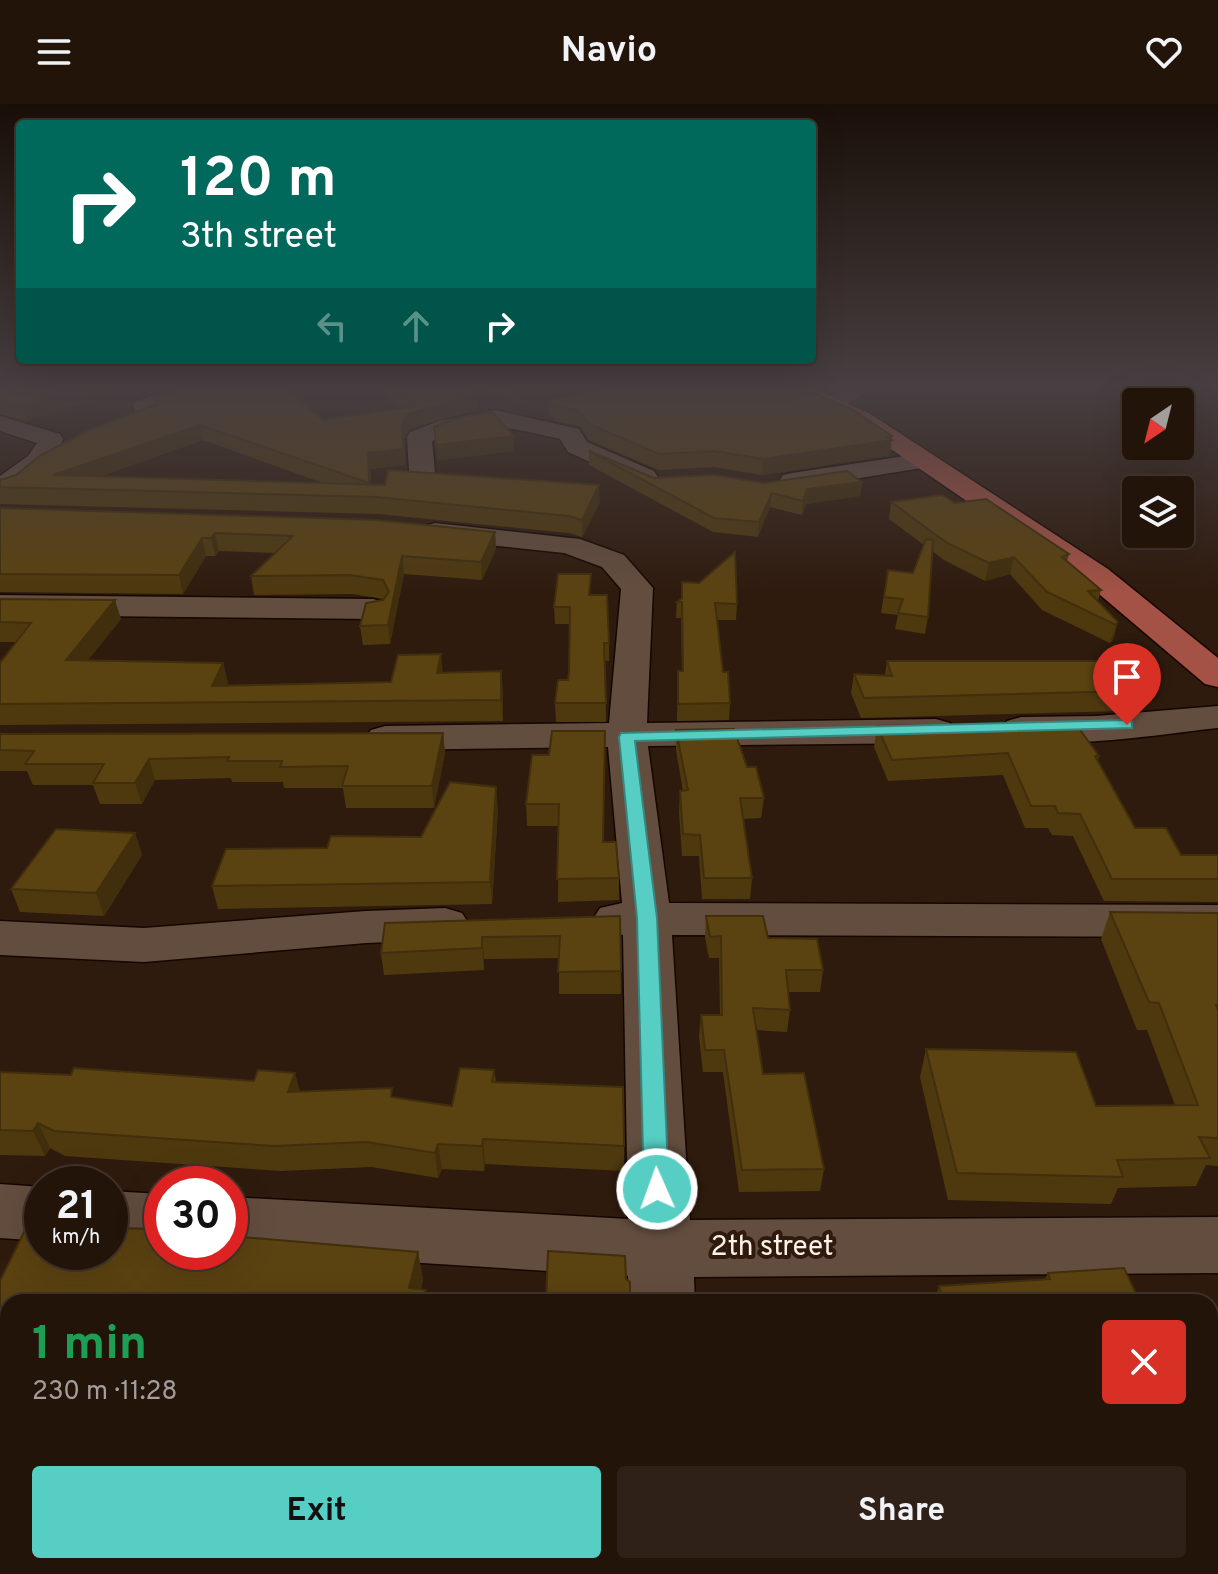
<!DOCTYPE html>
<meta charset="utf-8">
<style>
:root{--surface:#23140a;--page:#2f2118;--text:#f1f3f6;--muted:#a39e9c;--line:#40332b;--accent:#56cec3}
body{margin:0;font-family:Overpass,sans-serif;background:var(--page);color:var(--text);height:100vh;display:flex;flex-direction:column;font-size:30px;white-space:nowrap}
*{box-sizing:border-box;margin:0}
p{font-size:26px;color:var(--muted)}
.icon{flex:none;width:44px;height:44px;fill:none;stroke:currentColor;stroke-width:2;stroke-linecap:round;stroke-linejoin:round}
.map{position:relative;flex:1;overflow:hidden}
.sheet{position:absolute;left:0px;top:1190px;width:1218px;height:280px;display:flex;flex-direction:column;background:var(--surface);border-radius:24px 24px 0 0;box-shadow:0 8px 32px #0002,0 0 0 2px var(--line)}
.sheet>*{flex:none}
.top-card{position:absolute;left:16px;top:16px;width:800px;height:244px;border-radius:8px;box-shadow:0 8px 32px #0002,0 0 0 2px var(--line);background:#00695c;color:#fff;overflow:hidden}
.needle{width:52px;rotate:215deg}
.controls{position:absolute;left:1122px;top:284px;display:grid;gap:16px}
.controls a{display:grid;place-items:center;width:72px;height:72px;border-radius:8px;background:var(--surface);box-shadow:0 8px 32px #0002,0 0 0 2px var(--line);font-size:40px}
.speed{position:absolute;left:24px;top:1062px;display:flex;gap:16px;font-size:40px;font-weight:700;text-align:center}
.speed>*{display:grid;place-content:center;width:104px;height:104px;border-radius:50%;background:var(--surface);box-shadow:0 8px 32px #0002,0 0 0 2px var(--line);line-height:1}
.speed small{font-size:20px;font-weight:400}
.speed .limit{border:12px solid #d22;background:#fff;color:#111}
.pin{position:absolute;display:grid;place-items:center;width:68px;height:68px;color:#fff;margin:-82px -34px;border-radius:50% 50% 50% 0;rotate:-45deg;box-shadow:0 0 8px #0007}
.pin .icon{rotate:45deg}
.me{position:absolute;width:88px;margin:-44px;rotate:358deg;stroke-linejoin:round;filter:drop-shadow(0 0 6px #0008)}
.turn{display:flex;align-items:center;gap:28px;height:168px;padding:0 32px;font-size:36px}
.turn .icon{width:104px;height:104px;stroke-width:2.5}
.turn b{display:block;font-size:56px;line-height:68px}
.lanes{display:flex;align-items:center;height:76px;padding:0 32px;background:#0003;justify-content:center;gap:40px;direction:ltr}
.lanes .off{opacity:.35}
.round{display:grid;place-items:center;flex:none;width:84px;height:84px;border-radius:8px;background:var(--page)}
.headline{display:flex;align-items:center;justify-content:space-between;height:136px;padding:0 32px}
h1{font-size:48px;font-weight:700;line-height:60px;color:#1e9e55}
.action{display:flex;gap:16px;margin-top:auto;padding:16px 32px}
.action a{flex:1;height:92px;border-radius:8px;background:var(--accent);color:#111;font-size:32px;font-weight:700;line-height:92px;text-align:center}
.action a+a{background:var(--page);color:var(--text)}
header{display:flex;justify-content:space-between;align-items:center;height:104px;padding:0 32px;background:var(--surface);font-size:36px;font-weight:700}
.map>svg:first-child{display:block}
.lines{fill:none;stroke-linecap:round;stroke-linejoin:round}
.minor-casing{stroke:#160600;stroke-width:3}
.major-casing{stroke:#160600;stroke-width:3}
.minor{fill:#634d3e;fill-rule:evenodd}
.major{fill:#a35245;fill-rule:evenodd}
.wall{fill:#4e390f;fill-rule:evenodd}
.shaded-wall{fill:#402e0c}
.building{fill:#5b4211;stroke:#402e0c;stroke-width:2}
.route{fill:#56cec3;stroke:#38867f;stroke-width:2}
.labels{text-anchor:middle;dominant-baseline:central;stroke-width:8;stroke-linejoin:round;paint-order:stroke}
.near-street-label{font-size:28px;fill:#fef1e8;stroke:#2f1b0e}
</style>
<header><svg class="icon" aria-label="menu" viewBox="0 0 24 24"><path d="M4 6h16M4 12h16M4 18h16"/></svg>Navio<svg class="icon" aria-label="heart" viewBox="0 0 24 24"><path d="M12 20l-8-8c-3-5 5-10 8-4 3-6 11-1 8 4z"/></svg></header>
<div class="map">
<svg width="1218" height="1470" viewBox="0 0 1218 1470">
<rect width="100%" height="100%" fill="#2f1b0e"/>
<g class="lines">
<g class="minor-casing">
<g id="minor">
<polygon points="184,282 219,282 216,287 144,309 136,307 132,302 136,297"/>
<polygon points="848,282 877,282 839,305 823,305 820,300"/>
<path d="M495,306L579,325L587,338L654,367L658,373L654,379H636L568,348L560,335C506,323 486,315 432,337L435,367L431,373H413L409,367L407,333L410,328L439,317Z"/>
<path d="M0,312L60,330L63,335C54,360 26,387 0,393V372L28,352L37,339L0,327Z"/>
<polygon points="925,349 934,352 938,357 934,362 792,385 783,383 779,377 783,371 792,369"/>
<polygon points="435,419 580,435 624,451 653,484 647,619 936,615 950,619 955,627 950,635 936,639 648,642 669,799 1218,801 1218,833 672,831 690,1116 1218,1113 1218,1169 694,1173 695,1198 629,1198 628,1172 230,1147 230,1093 628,1115 623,831 600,826 593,815 600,804 622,799 608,643 385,646 371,642 365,634 371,626 385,622 609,619 621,485 602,463 564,449 425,434 420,428 425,422"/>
<polygon points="0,491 373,495 385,498 389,505 385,512 373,515 0,511"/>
<path d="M1218,602V624C1161,630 1061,647 1007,633L1002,625L1007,617L1021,613L1096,612Z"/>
<polygon points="445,804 462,809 469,820 462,831 445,836 366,839 144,858 0,851 0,817 144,824 366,807"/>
<polygon points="0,1080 42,1083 42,1137 0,1134"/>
<polygon points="110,1087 162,1090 162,1144 110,1141"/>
<polygon points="639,1462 719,1462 720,1470 640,1470"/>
</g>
</g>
<g class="major-casing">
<polygon id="major" points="778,282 808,282 869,309 1108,465 1218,554 1218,583 1205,580 1086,479 853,319 781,287"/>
</g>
<use href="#minor" class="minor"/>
<use href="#major" class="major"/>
</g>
<g class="wall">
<polygon points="0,282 61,288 72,285 62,282 136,282 27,317 0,310"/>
<path d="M371,282H470L477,291L478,305L409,325L404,338L405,361L371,365V380L600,398L582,433L569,429L378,410L0,400V376L16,371L156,300L154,293L323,316L401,304ZM203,336L323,379L101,372Z"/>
<polygon points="476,282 590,282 516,298"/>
<polygon points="549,296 891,335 890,351 762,371 713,363 659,366 589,336 580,322 557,317 549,311"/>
<polygon points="589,347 654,374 764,379 862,378 860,392 806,400 802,411 770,403 758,433 713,428 589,361"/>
<polygon points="891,398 955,399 1069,450 1067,457 1101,486 1098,497 1118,518 1113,536 1110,539 1042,506 1010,470 985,477 944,456 932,447 928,513 925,530 895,525 898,511 881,509 888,466 913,469 924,441 889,415"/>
<polygon points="0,404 495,428 496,445 482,476 404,470 390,540 363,541 360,522 384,495 352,490 254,491 251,472 275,449 219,447 215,452 206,452 183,490 0,488"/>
<polygon points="591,491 609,539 609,557 605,557 606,618 556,618 555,599 568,576 569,569 570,520 555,520 554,503"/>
<polygon points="0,495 121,515 88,556 223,559 228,579 227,581 391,578 442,568 501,567 503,617 0,621 0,559 17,538 0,538"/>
<polygon points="677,498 737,500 736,516 717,516 723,568 730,599 729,616 677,617 678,567 682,567 681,514 676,514"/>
<polygon points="887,557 1128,587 1122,607 861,614 851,589 854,570 885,571"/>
<polygon points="877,622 1099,652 1098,656 1135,724 1181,751 1218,751 1218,798 1104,797 1073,732 1052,731 1048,724 1025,724 1003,671 888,677 874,643"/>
<polygon points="676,626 747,663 764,694 761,714 743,715 752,774 750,795 702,795 699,752 682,752 679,708 680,687 683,687 676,646"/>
<polygon points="443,629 445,649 434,704 346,704 343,684 284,684 283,678 232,678 231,674 155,676 142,700 100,700 93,681 33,681 27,667 0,667 0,630"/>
<polygon points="532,651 603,738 619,774 619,796 558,798 559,722 527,722 526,700"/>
<polygon points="498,705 492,800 218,805 212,782 327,744 421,733"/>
<polygon points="135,729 142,751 104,812 20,808 11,785"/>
<polygon points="1110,808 1218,809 1218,1062 1206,1061 1196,1082 1118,1084 1111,1100 948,1096 920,973 926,945 1096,1002 1175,1001 1147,926 1137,926 1101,835"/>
<polygon points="620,812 621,890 559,890 559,854 484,855 484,866 384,871 381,849"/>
<polygon points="706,812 768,834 823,866 820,888 788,888 790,906 787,928 756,926 763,970 824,1065 820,1087 739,1088 723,968 703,968 699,933 701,911 720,911 719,854 709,854 705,833"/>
<polygon points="494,966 496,978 624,1042 624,1067 485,1060 484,1067 442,1065 438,1074 371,1063 281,1067 65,1052 50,1044 45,1052 0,1051 0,968 394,993 452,1002"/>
<polygon points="162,1148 418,1148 423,1176 421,1185 426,1186 429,1198 8,1198 8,1241 0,1240 0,1177"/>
<polygon points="1048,1169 1140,1198 934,1198 939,1182 1045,1175"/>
<rect x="1210" y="1214" width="8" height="201"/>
<polygon points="787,1462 1095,1462 1097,1470 788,1470"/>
</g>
<g class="shaded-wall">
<polygon points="87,282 136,282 27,317 23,302"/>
<polygon points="150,282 173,282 151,289"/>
<polygon points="519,282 590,282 516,298 515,283"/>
<polygon points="477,291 478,305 409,325 404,338 405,361 371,365 371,396 369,379 368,349 407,310"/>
<polygon points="200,321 203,336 65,385 53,371"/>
<polygon points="514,332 514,347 437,357 436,341"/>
<polygon points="892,332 890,351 762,371 763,355"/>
<polygon points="862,378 860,392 806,400 802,411 803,397 807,385"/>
<polygon points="599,381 600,398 582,433 582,416"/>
<polygon points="772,389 770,403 758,433 759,418"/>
<polygon points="495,428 496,445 482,476 481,458"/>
<polygon points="215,429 219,447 215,452 211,434"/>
<polygon points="202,434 206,452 183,490 179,471"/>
<polygon points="402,452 404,470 390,540 388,521"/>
<polygon points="1014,453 1010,470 985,477 989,459"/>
<polygon points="115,496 121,515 72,576 66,556"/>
<polygon points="1118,518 1113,536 1110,539 1116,521"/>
<polygon points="441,550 443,570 437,569"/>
<polygon points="223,559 228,579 218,599 212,582"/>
<polygon points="501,567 503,587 503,617 501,596"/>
<polygon points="443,629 445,649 434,704 432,682"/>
<polygon points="149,655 155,676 142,700 135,679"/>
<polygon points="496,683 498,705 492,800 490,778"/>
<polygon points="135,729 142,751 104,812 96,789"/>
<polygon points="482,833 484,855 484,866 482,844"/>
<polygon points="295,969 302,994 288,988"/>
<polygon points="38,1019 50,1044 45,1052 33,1027"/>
<polygon points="483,1035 485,1060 484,1067 482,1042"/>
<polygon points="438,1040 442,1065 438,1074 435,1049"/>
<polygon points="418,1148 423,1176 418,1198 409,1184"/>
<polygon points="426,1186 429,1198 423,1198"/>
</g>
<g class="building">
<polygon points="0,282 37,282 61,288 73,285 74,282 87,282 23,302 0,296"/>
<polygon points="191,282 284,282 323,316 417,302 389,282 470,282 477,291 407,310 402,322 403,345 368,349 369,379 200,321 53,371 385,381 388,366 599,381 582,416 569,412 376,393 0,383 0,376 16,371 41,351 91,325 157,300 154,293"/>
<polygon points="617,282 797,282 853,306 892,332 887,333 892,336 763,355 714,347 659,350 589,320 579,307 557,302 549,296"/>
<polygon points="492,308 514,332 436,341 434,323 454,315"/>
<polygon points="589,347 654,374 714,371 764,379 847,367 862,378 807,385 803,397 772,389 759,418 714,414"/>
<polygon points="942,391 955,399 986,395 1069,450 1062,453 1101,486 1088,487 1118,518 1116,521 1047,488 1014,453 989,459 947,439 891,398"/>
<polygon points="0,404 376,416 495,428 481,458 402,452 388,521 360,522 366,499 383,496 389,488 383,476 349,471 251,472 293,432 215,429 211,434 202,434 179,471 0,470"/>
<polygon points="926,435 933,436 928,513 898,509 903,495 884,493 888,466 913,469"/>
<polygon points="735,448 737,500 715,499 723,568 728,568 730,599 678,600 678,567 683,567 682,498 677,498 682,494 682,478 699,479"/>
<polygon points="558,470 591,470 589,491 607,491 609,539 604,539 606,599 555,599 558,576 568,576 569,569 570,503 554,503"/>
<polygon points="0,495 115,496 66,556 223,559 212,582 301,580 391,578 398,551 441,550 437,569 501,567 501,596 0,600 0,559 31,519 0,518"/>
<polygon points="887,557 1102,557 1128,587 864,594 854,570 892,572"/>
<polygon points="1075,619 1099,652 1095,652 1135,724 1166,724 1181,751 1218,751 1218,775 1112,775 1080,710 1058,709 1055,702 1031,702 1008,649 892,656 877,622"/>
<polygon points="734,625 747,663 756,663 764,694 740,694 752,774 704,774 700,731 683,730 680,687 688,686 676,626"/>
<polygon points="552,627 605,627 603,738 616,738 619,774 557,775 559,700 526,700 532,651 549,651"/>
<polygon points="443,629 432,682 342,682 348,662 280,663 282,657 227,657 229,653 149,655 135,679 93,679 104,660 25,660 34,647 0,646 0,630"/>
<polygon points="450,678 496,683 490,778 212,782 226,745 327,744 331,732 421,733"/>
<polygon points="56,725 135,729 96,789 11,785"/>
<polygon points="1110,808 1218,809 1218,901 1216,901 1218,906 1218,1034 1199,1033 1210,1054 1117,1056 1123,1073 957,1069 926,945 1076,948 1096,1002 1198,1001 1159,899 1149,898"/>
<polygon points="620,812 621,867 558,868 560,832 482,833 482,844 381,849 385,819"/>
<polygon points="706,812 763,812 768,834 817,835 823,866 786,866 790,906 753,904 763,970 804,969 824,1065 742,1066 724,946 705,946 701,911 722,911 721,832 710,833"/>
<polygon points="74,964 254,977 258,966 295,969 288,988 392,984 391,993 452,1002 460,964 494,966 492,978 623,983 624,1042 483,1035 482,1042 438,1040 435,1049 366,1038 274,1042 54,1027 38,1019 33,1027 0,1026 0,968 71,971"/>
<polygon points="27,1122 42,1122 42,1148 110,1148 110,1124 162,1125 162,1148 230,1148 230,1132 418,1148 409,1184 426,1186 423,1198 8,1198 8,1214 0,1214 0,1177"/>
<polygon points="548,1147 625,1152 626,1175 630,1178 630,1198 546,1198"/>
<polygon points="1124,1164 1140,1198 944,1198 939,1182 1050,1175 1048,1169"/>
<rect x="1210" y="1214" width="8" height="176"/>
<polygon points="492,1462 609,1462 609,1470 491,1470"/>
<polygon points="797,1462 1095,1462 1097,1470 798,1470"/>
</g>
<linearGradient id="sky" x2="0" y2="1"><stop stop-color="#1a0f08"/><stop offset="0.58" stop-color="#473f41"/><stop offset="1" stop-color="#473f41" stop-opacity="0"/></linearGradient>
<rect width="1218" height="488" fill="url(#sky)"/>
<polygon class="route" points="1127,616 1132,618 1132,624 635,637 657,814 669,1085 666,1092 657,1095 648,1092 644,1085 637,814 619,633 621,629"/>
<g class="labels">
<g class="near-street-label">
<text x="772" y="1144">2th street</text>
</g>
</g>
</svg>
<div class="controls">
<a><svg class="needle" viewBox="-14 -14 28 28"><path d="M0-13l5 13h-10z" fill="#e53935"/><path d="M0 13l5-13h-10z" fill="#a39e9c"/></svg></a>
<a><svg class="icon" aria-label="layers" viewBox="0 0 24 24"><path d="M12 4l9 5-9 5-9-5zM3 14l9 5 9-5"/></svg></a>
</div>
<div class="speed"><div>21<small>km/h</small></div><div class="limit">30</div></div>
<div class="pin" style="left:1127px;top:621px;background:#d93025"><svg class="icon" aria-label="arrive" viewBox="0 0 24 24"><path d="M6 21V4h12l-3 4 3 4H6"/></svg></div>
<svg class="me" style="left:657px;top:1085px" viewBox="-20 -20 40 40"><circle r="17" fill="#56cec3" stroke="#fff" stroke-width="3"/><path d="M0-11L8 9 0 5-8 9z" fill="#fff"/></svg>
<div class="top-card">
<div class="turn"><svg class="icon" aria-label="right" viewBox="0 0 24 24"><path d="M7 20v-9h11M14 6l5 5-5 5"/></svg><div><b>120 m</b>3th street</div></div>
<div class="lanes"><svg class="icon off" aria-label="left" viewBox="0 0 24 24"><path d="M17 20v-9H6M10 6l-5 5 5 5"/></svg><svg class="icon off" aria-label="ahead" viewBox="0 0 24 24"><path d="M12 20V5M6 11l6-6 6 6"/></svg><svg class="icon" aria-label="right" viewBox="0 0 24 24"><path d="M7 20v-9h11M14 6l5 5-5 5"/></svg></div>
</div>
<section class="sheet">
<div class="headline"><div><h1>1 min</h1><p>230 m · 11:28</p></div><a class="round" style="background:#d93025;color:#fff"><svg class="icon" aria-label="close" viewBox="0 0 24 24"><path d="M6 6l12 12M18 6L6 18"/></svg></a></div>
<div class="action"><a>Exit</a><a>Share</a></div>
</section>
</div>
